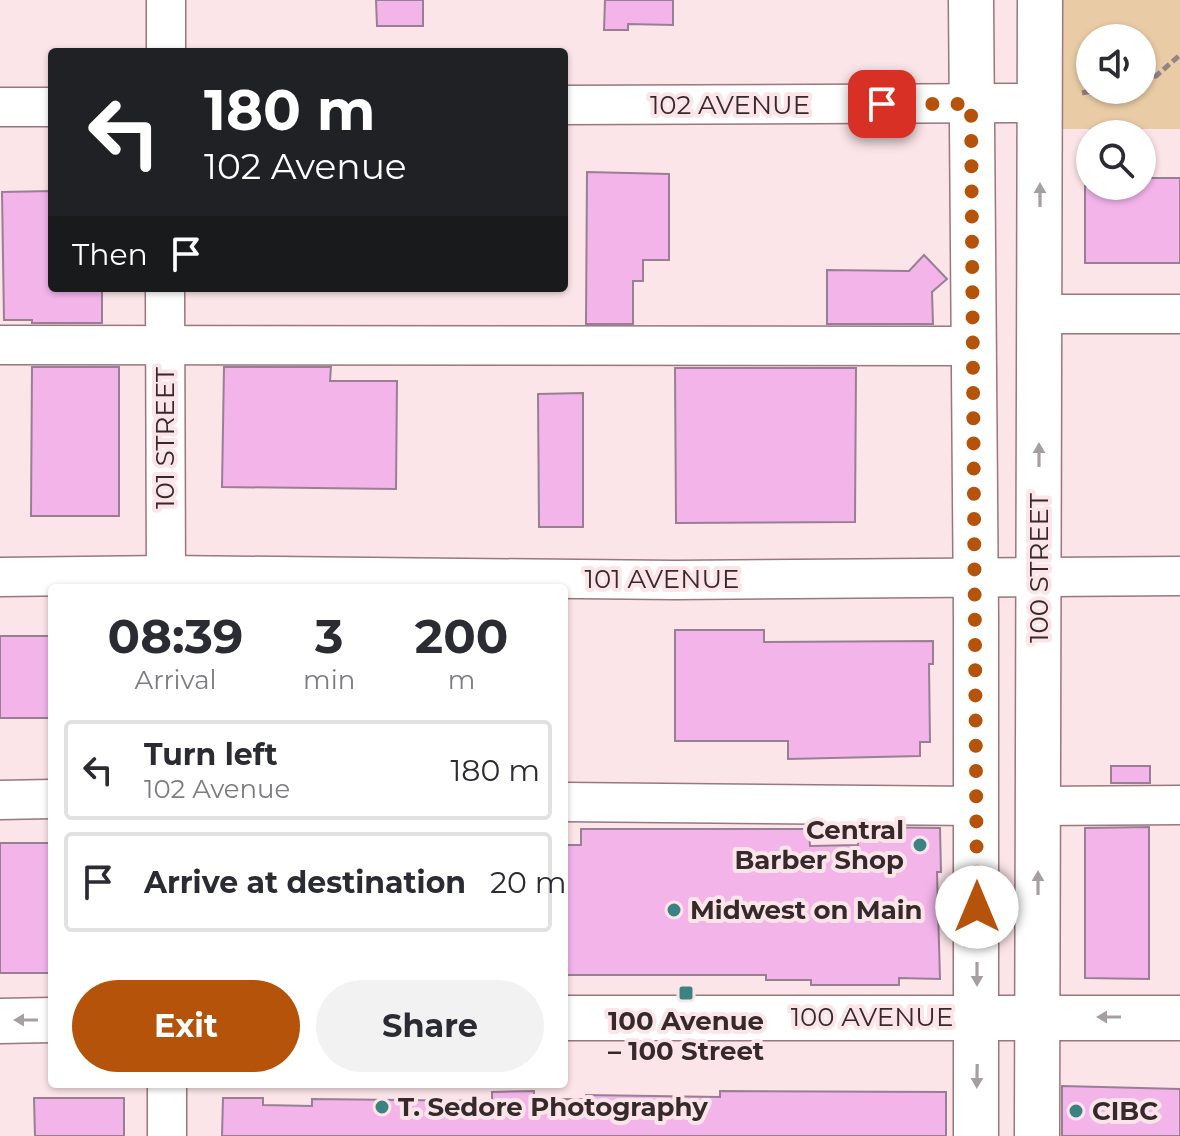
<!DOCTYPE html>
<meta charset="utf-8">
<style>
:root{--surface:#fff;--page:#f2f2f3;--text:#2b2b33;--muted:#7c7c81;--line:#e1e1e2;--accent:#b45309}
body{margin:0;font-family:Montserrat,sans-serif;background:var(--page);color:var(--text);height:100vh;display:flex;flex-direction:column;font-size:30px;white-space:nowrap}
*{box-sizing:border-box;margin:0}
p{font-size:26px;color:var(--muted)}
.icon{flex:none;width:44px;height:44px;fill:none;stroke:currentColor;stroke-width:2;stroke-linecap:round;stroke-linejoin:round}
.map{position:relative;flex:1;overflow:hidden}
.side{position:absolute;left:48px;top:584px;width:520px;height:504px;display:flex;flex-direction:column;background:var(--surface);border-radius:8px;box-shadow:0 2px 6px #0004}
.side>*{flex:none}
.hud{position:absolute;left:48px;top:48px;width:520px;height:244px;border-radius:8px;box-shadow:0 2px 6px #0004;background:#202124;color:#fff;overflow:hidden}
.fabs{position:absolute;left:1076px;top:24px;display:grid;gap:16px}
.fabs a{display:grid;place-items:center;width:80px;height:80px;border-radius:50%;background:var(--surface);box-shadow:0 2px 6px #0004;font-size:40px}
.pin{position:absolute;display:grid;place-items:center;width:68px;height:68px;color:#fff;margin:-34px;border-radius:16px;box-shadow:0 4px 12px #0006}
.me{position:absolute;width:88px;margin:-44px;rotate:0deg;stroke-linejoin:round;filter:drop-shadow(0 0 6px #0008)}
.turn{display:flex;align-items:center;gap:28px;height:168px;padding:0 24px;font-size:36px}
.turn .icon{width:104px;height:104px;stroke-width:2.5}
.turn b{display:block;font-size:56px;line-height:68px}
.then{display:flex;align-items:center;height:76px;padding:0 24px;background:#0003;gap:16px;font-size:30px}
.eta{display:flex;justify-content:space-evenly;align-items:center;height:136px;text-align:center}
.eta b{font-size:48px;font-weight:700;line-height:56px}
.cta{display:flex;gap:16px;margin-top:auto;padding:16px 24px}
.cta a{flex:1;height:92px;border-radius:48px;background:var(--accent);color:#fff;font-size:32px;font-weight:700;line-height:92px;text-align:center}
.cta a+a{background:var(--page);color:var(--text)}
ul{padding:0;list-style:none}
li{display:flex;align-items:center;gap:24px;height:100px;margin:0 16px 12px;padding:0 8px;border:4px solid var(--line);border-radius:8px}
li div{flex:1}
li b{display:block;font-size:30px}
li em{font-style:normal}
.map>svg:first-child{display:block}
.green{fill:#e9cca5;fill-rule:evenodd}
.building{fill:#f3b4ea;stroke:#987f94;stroke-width:2}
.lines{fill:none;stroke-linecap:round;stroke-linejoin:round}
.minor-casing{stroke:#98777d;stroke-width:41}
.major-casing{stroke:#98777d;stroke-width:47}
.path{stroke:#958386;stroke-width:5;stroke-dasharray:8 4;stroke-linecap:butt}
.minor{stroke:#fff;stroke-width:38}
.major{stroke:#fff;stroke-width:44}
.oneway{fill:#a59fa0}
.route{stroke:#b45309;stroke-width:14;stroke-dasharray:0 25.2}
.poi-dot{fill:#3b8382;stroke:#fce5e9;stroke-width:3}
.labels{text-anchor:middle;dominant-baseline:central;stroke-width:8;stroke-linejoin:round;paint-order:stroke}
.street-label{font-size:26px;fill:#36292b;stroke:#fce5e9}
.poi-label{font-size:26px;font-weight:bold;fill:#36292b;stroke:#fce5e9;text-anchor:start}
</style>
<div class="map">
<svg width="1180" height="1136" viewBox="0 0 1180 1136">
<rect width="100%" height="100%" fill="#fce5e9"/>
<path class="green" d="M1040,0H1180V129H1040ZM1090,38H1142V90H1090Z"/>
<g class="building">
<polygon points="376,0 423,0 423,26 377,26"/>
<polygon points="605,0 673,0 673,25 628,24 628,30 604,30"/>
<polygon points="587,172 669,174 669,260 643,260 643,281 633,281 633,324 586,324"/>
<polygon points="1142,178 1180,178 1180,263 1085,263 1085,186 1142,186"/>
<polygon points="52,191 52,288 102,288 102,323 32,323 32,320 4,320 2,192"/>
<polygon points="924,255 947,279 932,292 933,324 827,324 827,270 909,271"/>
<polygon points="32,367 119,367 119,516 31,516"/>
<polygon points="224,367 331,367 330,381 397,381 396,489 222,487"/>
<polygon points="675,368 856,368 855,522 676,523"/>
<polygon points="583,393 583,527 539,527 538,394"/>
<polygon points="675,630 764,630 764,642 933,641 933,664 929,664 930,742 920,742 920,756 788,759 788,741 675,741"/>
<rect x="0" y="636" width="52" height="82"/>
<rect x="1111" y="766" width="39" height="17"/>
<polygon points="858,827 940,828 941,872 937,872 940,979 899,978 899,985 811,985 811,980 766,980 766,975 564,975 564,845 581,845 581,829 809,829 810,846 858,845"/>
<polygon points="1149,827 1149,979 1085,978 1085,828"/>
<rect x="0" y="843" width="52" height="130"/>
<polygon points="1062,1086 1180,1089 1180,1136 1062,1136"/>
<polygon points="534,1091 534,1099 586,1099 586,1095 720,1097 720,1091 946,1092 946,1136 222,1136 223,1098 263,1098 263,1105 312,1106 312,1099 492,1101 492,1092"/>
<polygon points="34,1098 124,1098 124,1136 35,1136"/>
</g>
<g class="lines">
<g class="minor-casing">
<g id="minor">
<polyline points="166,52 166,0"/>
<polyline points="564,105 1040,103"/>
<polyline points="0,107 52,107"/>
<polyline points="165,288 166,588"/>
<polyline points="1039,314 1180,314"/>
<polyline points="0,345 974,346"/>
<polyline points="0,577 166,575 675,580 1180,576"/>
<polyline points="0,800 52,799"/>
<polyline points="564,802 977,806"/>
<polyline points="1038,806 1180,805"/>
<polyline points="167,1136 167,1084"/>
</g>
</g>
<g class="major-casing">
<g id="major">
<polyline points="971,0 976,618 976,1136"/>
<polyline points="564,1018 1180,1018"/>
<polyline points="0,1021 52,1020"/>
<polyline points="1037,1136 1040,0"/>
</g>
</g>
<g class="path">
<polyline points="1142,78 1156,76 1180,55"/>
<polyline points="1082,93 1095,90"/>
</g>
<use href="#minor" class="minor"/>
<use href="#major" class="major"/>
</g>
<defs><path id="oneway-solid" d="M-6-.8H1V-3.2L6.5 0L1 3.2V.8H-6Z" transform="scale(2)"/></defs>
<g class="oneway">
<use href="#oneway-solid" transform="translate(1040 195) rotate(-90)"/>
<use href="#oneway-solid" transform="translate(1039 455) rotate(-90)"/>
<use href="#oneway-solid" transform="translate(1038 883) rotate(-90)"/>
<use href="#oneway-solid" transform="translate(977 974) rotate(90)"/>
<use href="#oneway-solid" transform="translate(1109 1017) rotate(-180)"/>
<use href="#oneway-solid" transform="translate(26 1020) rotate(180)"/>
<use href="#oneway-solid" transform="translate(977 1076) rotate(91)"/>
</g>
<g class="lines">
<polyline class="route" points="882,104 971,104 977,907"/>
</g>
<g class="poi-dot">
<circle cx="920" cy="845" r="8"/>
<circle cx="674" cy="910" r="8"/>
<rect x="678" y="985" width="16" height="16" rx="4"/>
<circle cx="382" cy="1107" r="8"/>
<circle cx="1076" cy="1111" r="8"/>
</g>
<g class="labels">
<g class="street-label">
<text x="730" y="105">102 AVENUE</text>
<text transform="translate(165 438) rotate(-90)">101 STREET</text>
<text transform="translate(1039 568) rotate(-90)">100 STREET</text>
<text x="662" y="579">101 AVENUE</text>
<text x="872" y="1017">100 AVENUE</text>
</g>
<g class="poi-label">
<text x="904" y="830" text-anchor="end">Central<tspan x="904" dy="30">Barber Shop</tspan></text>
<text x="690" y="910">Midwest on Main</text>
<text x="686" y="1021" text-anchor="middle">100 Avenue<tspan x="686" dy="30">– 100 Street</tspan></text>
<text x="398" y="1107">T. Sedore Photography</text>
<text x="1092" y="1111">CIBC</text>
</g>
</g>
</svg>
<div class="fabs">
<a><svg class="icon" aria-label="sound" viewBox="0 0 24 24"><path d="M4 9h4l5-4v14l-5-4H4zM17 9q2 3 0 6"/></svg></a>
<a><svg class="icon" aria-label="search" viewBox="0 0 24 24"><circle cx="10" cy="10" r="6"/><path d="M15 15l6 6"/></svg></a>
</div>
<div class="pin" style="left:882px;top:104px;background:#d93025"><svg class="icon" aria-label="arrive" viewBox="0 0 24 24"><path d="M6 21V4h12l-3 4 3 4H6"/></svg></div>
<svg class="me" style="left:977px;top:907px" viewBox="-20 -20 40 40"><circle r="19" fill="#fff"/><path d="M0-13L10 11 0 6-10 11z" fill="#b45309"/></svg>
<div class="hud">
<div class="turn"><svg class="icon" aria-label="left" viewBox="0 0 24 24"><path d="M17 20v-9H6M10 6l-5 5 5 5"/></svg><div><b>180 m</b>102 Avenue</div></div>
<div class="then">Then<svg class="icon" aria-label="arrive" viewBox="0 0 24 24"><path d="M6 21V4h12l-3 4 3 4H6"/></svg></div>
</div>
<section class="side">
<div class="eta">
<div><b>08:39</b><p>Arrival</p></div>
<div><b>3</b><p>min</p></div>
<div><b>200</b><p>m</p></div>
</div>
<ul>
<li><svg class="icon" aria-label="left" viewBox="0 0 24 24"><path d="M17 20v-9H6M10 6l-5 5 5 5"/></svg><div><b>Turn left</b><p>102 Avenue</p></div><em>180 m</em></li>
<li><svg class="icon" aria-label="arrive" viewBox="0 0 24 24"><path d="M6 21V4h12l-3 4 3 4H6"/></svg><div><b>Arrive at destination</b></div><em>20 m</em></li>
</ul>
<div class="cta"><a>Exit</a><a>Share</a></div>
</section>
</div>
